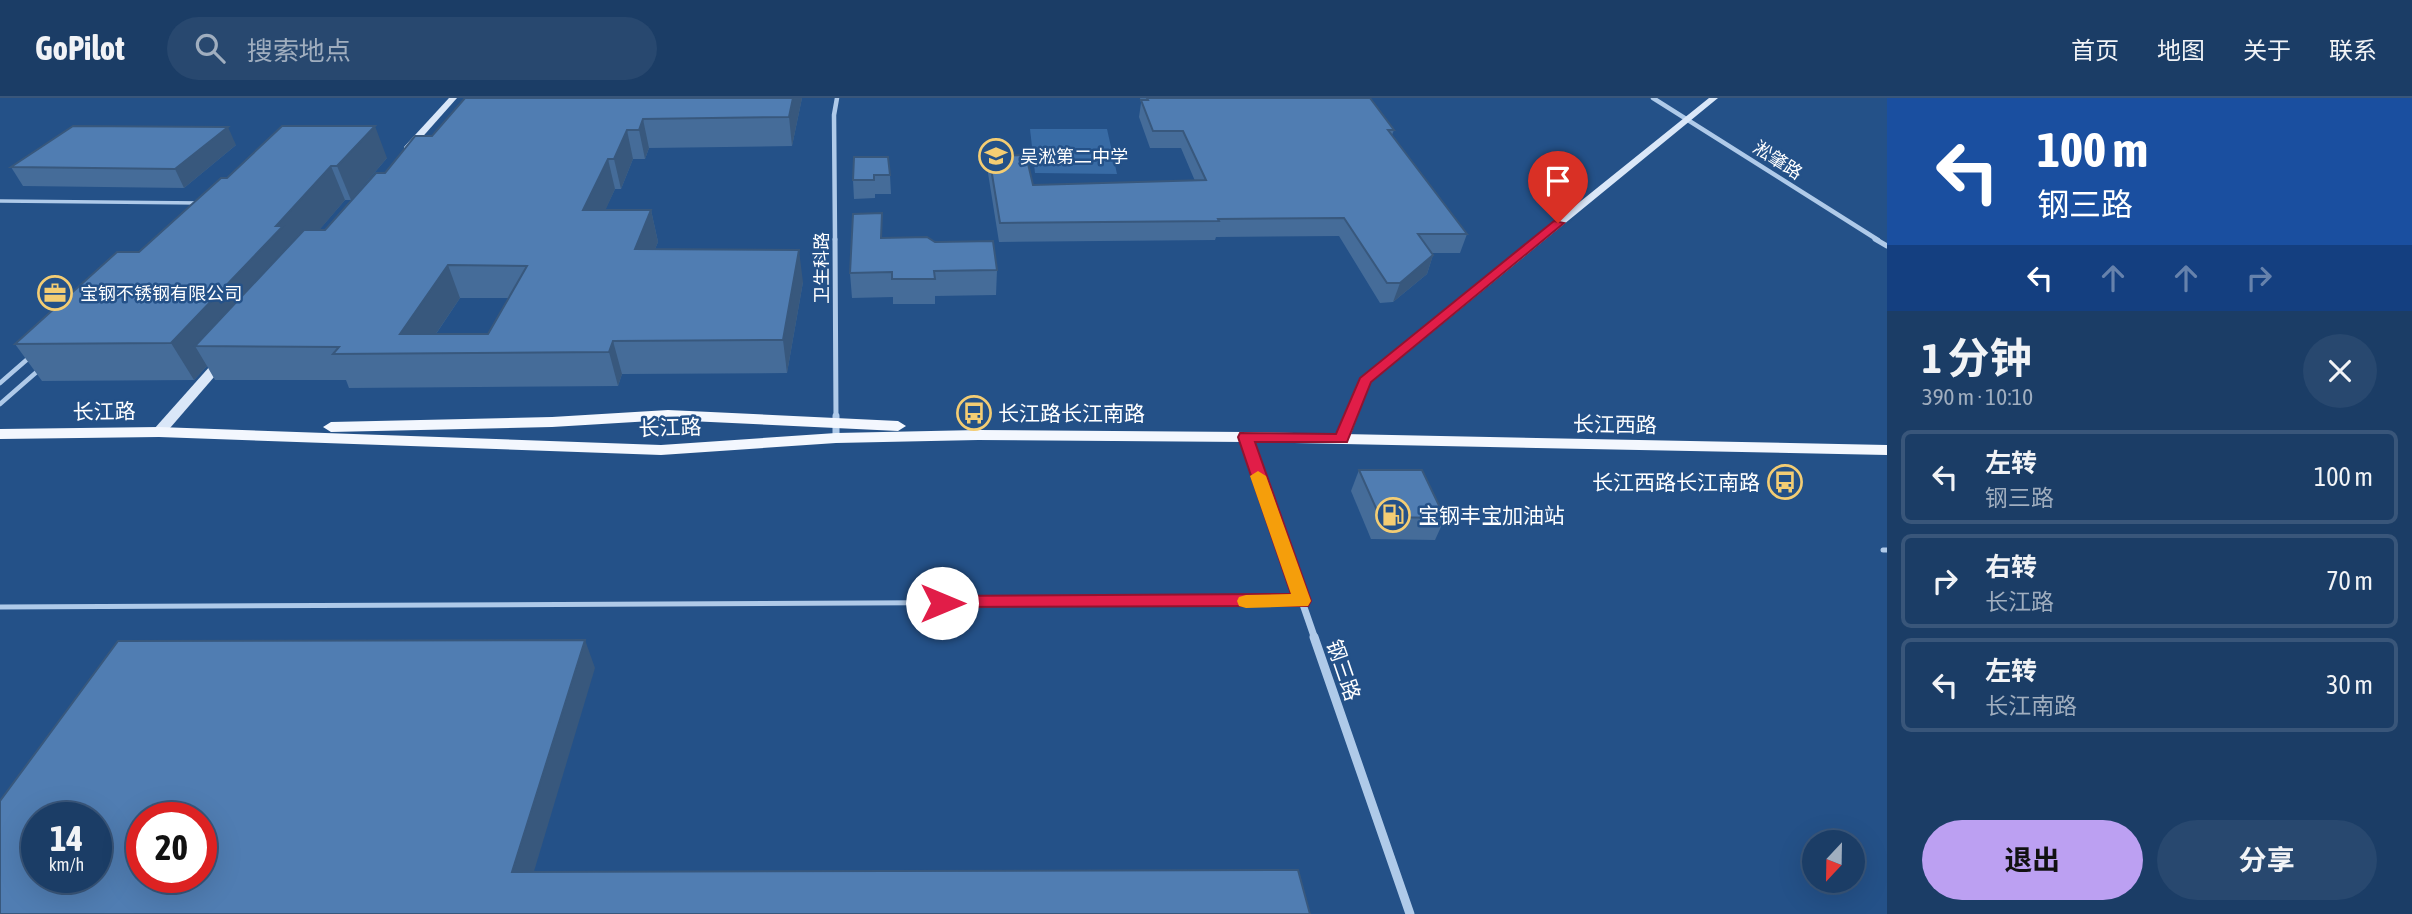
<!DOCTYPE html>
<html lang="zh">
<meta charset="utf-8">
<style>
:root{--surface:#1b3d66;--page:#28486f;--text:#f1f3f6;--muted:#a0aebf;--line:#39567a;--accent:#bca0f2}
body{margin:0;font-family:"Asap Condensed","Noto Sans SC",sans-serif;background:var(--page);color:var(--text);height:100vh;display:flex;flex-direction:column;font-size:26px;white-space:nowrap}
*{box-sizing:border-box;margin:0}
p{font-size:23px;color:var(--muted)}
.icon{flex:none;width:38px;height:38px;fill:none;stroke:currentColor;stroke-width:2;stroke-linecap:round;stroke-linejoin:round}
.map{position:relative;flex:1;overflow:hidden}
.sheet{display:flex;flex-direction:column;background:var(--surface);width:525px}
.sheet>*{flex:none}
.guide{background:#1a4fa0;color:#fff;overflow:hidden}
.needle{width:46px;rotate:202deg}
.fabs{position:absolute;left:1802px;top:732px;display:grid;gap:14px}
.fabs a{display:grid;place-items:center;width:63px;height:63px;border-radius:50%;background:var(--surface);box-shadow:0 7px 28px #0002,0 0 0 2px var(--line);font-size:35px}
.speed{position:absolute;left:21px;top:704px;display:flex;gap:14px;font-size:35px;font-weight:700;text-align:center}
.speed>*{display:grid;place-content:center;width:91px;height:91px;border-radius:50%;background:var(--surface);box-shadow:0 7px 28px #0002,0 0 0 2px var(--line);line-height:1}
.speed small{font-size:18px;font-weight:400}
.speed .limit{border:10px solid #d22;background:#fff;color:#111}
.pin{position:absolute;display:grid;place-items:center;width:60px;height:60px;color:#fff;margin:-72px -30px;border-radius:50% 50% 50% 0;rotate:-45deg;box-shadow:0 0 7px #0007}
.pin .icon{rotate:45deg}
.me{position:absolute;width:77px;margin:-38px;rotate:90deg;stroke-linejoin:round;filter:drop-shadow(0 0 5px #0008)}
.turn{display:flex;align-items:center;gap:24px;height:147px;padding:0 35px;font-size:32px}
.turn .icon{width:91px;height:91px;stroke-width:2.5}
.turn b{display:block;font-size:49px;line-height:60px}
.lanes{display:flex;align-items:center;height:66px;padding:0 35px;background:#0003;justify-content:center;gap:35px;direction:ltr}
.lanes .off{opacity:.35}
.round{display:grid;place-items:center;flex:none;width:74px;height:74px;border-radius:37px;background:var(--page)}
.headline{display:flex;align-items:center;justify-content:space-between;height:119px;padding:0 35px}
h1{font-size:42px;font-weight:700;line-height:52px}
.primary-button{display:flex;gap:14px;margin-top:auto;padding:14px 35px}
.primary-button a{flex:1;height:80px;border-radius:42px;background:var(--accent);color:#111;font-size:28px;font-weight:700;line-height:80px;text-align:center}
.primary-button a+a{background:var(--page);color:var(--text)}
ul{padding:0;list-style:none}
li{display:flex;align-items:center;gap:21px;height:94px;margin:0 14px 10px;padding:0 21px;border:4px solid var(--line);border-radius:10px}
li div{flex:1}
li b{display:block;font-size:26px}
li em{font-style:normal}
header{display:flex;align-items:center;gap:42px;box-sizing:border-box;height:98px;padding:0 35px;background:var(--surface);border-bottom:2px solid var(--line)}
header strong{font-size:33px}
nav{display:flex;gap:38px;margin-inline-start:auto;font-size:24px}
.search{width:490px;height:63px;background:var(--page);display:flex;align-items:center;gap:18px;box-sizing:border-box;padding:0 24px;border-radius:38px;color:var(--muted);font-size:26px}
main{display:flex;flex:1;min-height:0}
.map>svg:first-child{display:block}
.green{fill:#386ba5}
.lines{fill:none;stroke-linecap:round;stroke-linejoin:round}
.lane-far2{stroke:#afcae9;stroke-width:3.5}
.lane-far1{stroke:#afcae9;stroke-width:4.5}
.lane{stroke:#afcae9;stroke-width:5}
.street-far3{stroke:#afcae9;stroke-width:4.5}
.street-far2{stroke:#afcae9;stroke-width:5}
.street-far1{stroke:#afcae9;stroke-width:7}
.street{stroke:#afcae9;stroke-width:9}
.secondary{fill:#dae7f8;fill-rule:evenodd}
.primary{fill:#f3f7fe;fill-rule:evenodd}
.wall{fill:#456c99;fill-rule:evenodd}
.shaded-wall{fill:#38587d}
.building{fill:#507db2;stroke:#38587d;stroke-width:2;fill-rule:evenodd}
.route{fill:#e11d48;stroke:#92132f;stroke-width:2}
.slow{fill:#f59e0b}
.labels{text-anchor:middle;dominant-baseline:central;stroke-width:5;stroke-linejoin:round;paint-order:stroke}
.far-poi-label{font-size:18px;fill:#fff;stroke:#245188;text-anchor:start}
.far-street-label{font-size:18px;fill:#fff;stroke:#245188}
.street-label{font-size:21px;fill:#fff;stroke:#245188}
.poi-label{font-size:21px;fill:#fff;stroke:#245188;text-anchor:start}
</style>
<header>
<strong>GoPilot</strong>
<div class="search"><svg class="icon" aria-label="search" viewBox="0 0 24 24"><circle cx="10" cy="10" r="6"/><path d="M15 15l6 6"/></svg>搜索地点</div>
<nav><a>首页</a><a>地图</a><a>关于</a><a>联系</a></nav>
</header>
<main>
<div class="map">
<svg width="1887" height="816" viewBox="0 0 1887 816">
<rect width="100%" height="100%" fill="#245188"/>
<polygon class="green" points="1030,31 1107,31 1117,76 1035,75"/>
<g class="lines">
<polyline class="lane-far2" points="0,103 200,105"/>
<g class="lane-far1">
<polyline points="0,285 31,258"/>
<polyline points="0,306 40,271"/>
</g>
<g class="lane">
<polyline points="1883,452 1887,452"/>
<polyline points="0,509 1302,503"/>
</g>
<g class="street-far3">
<polyline points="1653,0 1878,142"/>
<polyline points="835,142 834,17 837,0"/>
</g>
<g class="street-far2">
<polyline points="835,141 836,319"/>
<polyline points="1875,141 1887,148"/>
</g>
<g class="street-far1">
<polyline points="836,318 836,340"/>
<polyline points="1245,339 1315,541"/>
</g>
<polyline class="street" points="1314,539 1410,816"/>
<g class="secondary">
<polygon points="449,0 457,0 410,53 404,53 404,49"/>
<polygon points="1709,0 1718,0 1370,285 1349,341 1342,345 1337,344 1335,341 1361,280"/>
<polygon points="223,257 229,261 227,264 164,337 154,337 153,334 154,331 219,258"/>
</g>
<g class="primary">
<polygon points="668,312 898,323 906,328 898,333 668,322 552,329 331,334 323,329 331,324 552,319"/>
<polygon points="159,329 661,347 836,335 978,332 1245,334 1887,347 1887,357 1245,344 978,342 836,345 661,357 159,339 0,341 0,331"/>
</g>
</g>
<g class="wall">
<path d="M802,0L792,48L649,50L645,61H633L621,91H615L605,112H651L658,144L655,151L803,184L787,275L622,276L618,288L349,290L346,282H215L207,268L194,282L42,283L15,246L139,154L227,80L387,60L351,102H345L319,132H325L385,75L432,38ZM460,200H509L488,236H436Z"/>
<polygon points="1140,0 1370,0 1394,32 1392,37 1467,136 1460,155 1432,155 1433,157 1427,176 1393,204 1380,205 1339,138 1216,139 1215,142 999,144 988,75 989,58 1033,87 1195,83 1181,50 1150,50 1139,19 1141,5"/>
<polygon points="236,47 184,90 23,88 11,69"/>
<polygon points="854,59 890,77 891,96 875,96 875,100 854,101 853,82"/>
<polygon points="883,140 935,144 997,172 996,197 935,198 935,206 893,206 893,199 852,200 850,175"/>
<polygon points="1359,372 1445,420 1435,442 1371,441 1351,393"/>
</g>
<g class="shaded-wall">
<polygon points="793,0 802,0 792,48 789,19"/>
<polygon points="643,21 649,50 645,61 639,32"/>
<polygon points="375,28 387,60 351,102 337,68"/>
<polygon points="228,29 236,47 184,90 175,71"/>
<polygon points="627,32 633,61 621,91 614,61"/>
<polygon points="608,61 615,91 591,144 583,112"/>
<polygon points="331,68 345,102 297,158 195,248 207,268 194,282 171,245 276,128"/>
<polygon points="651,112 658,144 642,183 635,151"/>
<polygon points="799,152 803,184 787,275 783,242"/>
<polygon points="1433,157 1427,176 1393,204 1400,185"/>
<polygon points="448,167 460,200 423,255 400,236"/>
<polygon points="613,243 622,276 618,288 609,254"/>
<polygon points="585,542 595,570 526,800 512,774"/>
</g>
<g class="building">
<path d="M465,0H793L789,19L643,21L639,32H627L614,61H608L583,112H651L635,151L799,152L783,242L613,243L609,254L333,256L339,249L195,248L304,132H325L376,75H385L415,38H432ZM448,167L527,168L488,236H400Z"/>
<polygon points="1147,0 1370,0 1394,32 1388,32 1467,136 1418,136 1433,157 1400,185 1387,185 1344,120 1218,121 1219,123 1000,125 989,58 1026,57 1033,87 1206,82 1183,33 1153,33 1141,2 1148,2"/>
<polygon points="73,28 228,29 175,71 11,69"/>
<polygon points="282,28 375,28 337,68 331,68 276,128 283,128 171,245 15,246 117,154 139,154 221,80 227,80"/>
<polygon points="854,59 888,59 890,77 874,77 874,82 853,82"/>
<polygon points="882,115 881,140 927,139 935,144 993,143 997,172 934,173 935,181 892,181 892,174 850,175 853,116"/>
<polygon points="1359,372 1422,372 1445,420 1380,419"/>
<path d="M585,542L512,774L1298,772L1310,816H0V703L118,543ZM37,719H96V779H37ZM142,719H201V779H142Z"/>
</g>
<polygon class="route" points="1554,123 1564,125 1371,284 1347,344 1255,344 1311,503 1308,508 935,509 933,505 935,500 942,498 1291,496 1238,339 1240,335 1336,336 1360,280"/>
<polygon class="slow" points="1258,373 1266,378 1311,503 1308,508 1246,510 1239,508 1237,503 1239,499 1246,497 1291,496 1250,378"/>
<defs>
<g id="school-ring" transform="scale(1.75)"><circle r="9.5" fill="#245188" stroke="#f4cd73" stroke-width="1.5"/><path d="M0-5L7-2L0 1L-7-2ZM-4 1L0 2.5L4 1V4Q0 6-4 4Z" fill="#f4cd73"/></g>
<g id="office-ring" transform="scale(1.75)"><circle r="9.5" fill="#245188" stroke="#f4cd73" stroke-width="1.5"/><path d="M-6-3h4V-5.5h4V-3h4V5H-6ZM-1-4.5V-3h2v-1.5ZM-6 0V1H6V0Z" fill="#f4cd73"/></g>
<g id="bus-ring" transform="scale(1.75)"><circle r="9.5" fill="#245188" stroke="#f4cd73" stroke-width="1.5"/><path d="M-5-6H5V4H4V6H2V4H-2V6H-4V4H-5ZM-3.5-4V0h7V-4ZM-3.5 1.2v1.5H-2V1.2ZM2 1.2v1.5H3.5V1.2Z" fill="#f4cd73"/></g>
<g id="fuel-ring" transform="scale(1.75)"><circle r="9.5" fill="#245188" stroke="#f4cd73" stroke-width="1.5"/><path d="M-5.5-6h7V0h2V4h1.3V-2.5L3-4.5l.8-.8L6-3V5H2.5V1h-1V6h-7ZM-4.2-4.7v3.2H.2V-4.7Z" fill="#f4cd73"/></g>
</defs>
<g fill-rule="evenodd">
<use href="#school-ring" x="996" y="58"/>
<use href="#office-ring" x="55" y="195"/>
<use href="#bus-ring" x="974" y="315"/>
<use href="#bus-ring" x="1785" y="384"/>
<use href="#fuel-ring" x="1393" y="417"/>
</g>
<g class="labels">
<g class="far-poi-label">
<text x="1020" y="58">吴淞第二中学</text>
<text x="80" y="195">宝钢不锈钢有限公司</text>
</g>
<g class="far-street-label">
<text transform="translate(1778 62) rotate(33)">淞肇路</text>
<text transform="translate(821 170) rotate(-90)">卫生科路</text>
</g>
<g class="street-label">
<text transform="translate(104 313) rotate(-1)">长江路</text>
<text transform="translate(1615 326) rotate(1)">长江西路</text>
<text transform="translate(670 329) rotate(-2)">长江路</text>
<text transform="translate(1344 572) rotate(71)">钢三路</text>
</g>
<g class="poi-label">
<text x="998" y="315">长江路长江南路</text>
<text x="1760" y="384" text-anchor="end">长江西路长江南路</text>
<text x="1418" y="417">宝钢丰宝加油站</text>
</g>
</g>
</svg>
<div class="fabs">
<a><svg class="needle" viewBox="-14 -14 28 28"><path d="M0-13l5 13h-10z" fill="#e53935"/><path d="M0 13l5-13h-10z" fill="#a0aebf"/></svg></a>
</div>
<div class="speed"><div>14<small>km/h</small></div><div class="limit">20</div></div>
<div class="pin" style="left:1558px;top:125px;background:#d93025"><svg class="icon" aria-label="arrive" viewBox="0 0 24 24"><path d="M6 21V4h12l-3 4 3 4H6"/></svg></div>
<svg class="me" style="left:942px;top:505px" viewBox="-20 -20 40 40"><circle r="19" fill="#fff"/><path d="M0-13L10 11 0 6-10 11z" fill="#e11d48"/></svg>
</div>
<section class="sheet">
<div class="guide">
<div class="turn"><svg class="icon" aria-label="left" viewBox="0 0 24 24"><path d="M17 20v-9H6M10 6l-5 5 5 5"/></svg><div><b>100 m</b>钢三路</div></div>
<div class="lanes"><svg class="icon" aria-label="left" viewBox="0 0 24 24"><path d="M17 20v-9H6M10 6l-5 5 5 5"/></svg><svg class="icon off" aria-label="ahead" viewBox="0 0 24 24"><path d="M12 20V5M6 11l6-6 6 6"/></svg><svg class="icon off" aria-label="ahead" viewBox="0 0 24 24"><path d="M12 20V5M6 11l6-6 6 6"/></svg><svg class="icon off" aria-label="right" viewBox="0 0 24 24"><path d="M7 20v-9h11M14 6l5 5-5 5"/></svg></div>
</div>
<div class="headline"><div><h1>1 分钟</h1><p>390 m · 10:10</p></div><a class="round"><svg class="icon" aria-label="close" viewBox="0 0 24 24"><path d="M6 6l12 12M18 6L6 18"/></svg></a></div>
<ul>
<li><svg class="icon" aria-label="left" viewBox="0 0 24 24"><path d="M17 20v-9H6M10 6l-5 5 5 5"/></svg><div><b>左转</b><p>钢三路</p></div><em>100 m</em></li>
<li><svg class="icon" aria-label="right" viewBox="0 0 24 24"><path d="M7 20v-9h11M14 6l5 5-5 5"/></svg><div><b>右转</b><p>长江路</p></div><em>70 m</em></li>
<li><svg class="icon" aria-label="left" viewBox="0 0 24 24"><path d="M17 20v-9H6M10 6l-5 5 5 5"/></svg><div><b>左转</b><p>长江南路</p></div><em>30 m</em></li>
</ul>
<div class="primary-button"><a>退出</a><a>分享</a></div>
</section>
</main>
